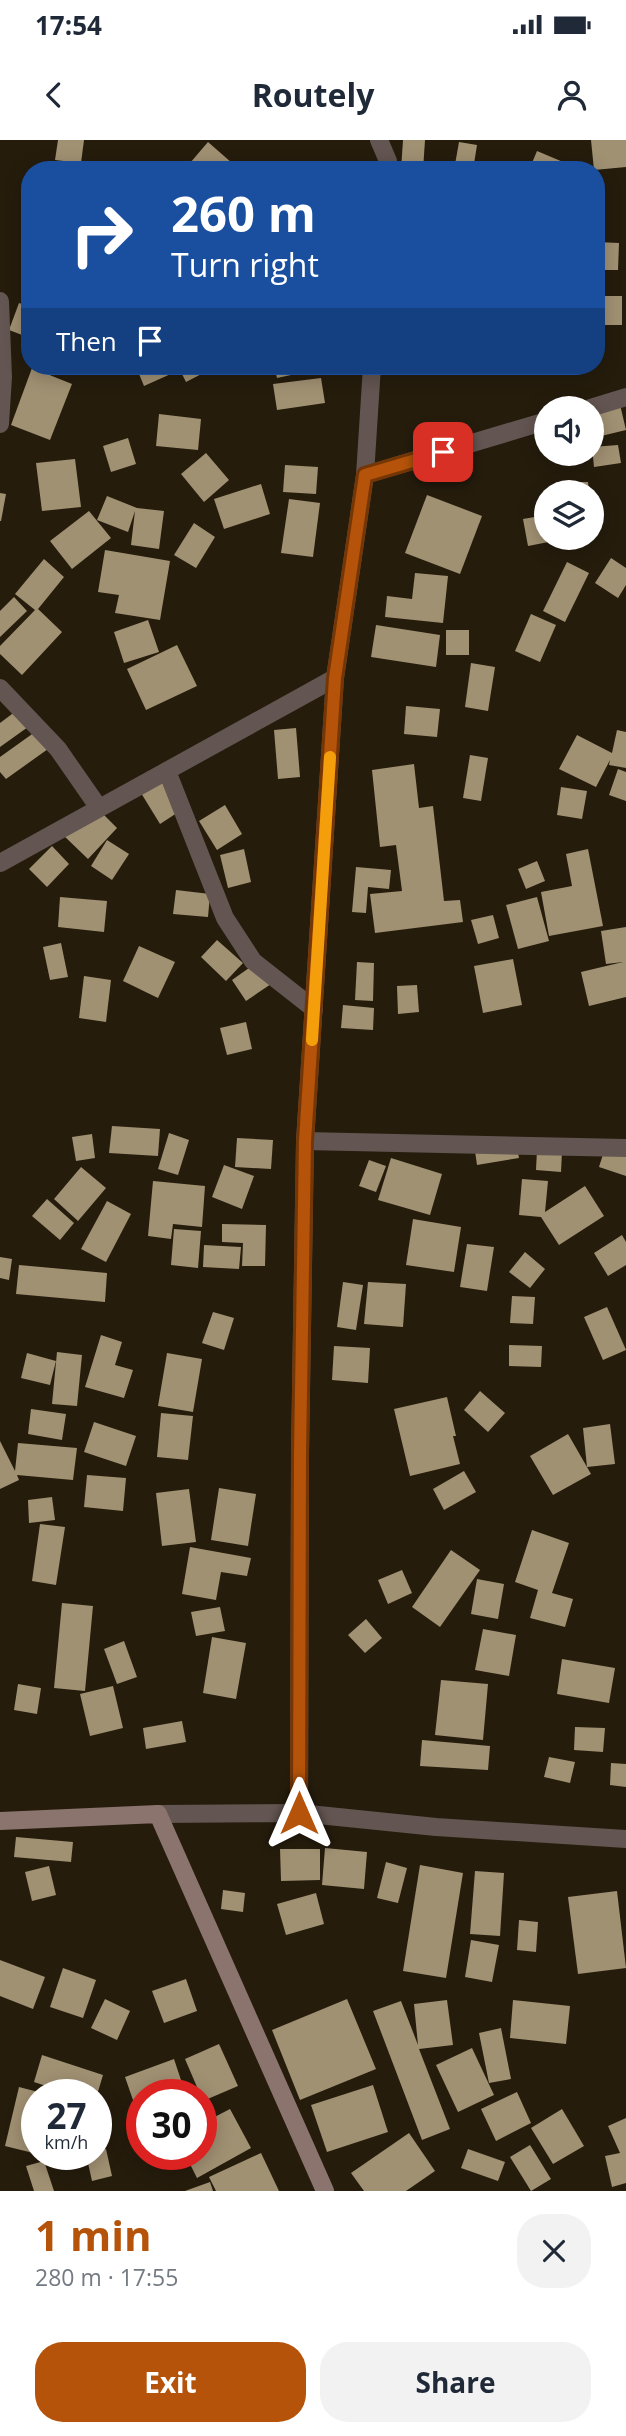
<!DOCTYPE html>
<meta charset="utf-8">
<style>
:root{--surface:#fff;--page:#f2f2f3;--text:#1f2937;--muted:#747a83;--accent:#b45309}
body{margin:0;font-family:"Open Sans",sans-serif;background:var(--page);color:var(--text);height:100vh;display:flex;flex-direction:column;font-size:26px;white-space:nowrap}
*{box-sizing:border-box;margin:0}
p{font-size:23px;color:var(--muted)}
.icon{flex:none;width:38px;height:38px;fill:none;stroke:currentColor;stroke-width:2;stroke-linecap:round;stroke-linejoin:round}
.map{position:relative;height:2051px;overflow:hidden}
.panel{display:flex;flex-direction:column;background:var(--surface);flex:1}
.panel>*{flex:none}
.guide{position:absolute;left:21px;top:21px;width:584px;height:214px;border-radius:28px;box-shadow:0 4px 18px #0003;background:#1a4fa0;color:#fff;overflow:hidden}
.controls{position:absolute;left:534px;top:256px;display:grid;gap:14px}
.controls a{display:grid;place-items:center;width:70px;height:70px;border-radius:50%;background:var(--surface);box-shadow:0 4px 18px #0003;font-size:35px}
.speed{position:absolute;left:21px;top:1939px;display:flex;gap:14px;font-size:35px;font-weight:700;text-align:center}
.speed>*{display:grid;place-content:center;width:91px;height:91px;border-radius:50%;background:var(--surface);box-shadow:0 4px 18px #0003;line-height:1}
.speed small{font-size:18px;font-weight:400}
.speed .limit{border:10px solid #d22;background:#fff;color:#111}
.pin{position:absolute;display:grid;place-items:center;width:60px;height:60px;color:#fff;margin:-30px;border-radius:14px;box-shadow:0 4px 10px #0006}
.me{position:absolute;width:77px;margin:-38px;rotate:0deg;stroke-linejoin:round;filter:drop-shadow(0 0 5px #0008)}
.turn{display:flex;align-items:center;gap:24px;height:147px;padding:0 35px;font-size:32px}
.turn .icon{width:91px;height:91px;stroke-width:2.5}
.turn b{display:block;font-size:49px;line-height:60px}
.then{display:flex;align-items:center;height:66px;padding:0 35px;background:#0003;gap:14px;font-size:26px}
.round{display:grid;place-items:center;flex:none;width:74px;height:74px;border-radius:28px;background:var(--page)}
.overview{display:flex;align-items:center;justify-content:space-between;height:119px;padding:0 35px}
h1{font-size:42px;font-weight:700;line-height:52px;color:var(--accent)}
.cta{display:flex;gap:14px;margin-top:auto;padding:14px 35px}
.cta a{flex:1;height:80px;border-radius:28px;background:var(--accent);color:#fff;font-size:28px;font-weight:700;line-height:80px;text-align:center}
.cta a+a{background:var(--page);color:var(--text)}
.status{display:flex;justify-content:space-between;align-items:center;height:49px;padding:0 35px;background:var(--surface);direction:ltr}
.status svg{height:19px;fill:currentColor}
header{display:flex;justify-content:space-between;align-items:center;height:91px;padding:0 35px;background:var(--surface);font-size:32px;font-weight:700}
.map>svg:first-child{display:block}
.building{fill:#a19173}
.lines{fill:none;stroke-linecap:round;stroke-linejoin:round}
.street{stroke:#635551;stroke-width:18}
.secondary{stroke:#8b746e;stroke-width:18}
.route-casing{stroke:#753606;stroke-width:18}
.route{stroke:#b45309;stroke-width:12}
.slow{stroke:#f59e0b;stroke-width:12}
</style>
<div class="status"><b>17:54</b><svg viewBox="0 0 49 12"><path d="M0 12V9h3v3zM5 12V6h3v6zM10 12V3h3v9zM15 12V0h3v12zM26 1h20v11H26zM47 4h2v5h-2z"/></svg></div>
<header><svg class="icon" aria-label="back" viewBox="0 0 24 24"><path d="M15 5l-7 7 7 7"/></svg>Routely<svg class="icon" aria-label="person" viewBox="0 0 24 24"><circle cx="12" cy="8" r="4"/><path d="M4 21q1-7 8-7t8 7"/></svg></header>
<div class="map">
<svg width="626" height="2051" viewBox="0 0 626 2051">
<rect width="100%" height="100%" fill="#251c0c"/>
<g class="building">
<polygon points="58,0 84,0 81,23 55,20"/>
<polygon points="403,0 425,0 423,30 401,30"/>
<polygon points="591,0 626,0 626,27 594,30"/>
<polygon points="208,2 240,30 184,30"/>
<polygon points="459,2 477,5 473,30 454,30"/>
<polygon points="537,11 575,27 574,30 529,30"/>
<polygon points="597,102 619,103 618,130 597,130"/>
<rect x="597" y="156" width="25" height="29"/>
<polygon points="19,163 30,167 30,198 9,190"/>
<polygon points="143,226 170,226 173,233 144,246 137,229"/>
<polygon points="178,226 217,226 186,242"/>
<polygon points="274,226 318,226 319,229 277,238"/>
<polygon points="32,228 72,244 50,300 11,285"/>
<polygon points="321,238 325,263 277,270 273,244"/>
<polygon points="618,256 626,290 593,298 592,268 577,267"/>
<polygon points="159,274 201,279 198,310 156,306"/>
<polygon points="128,298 136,324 111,332 103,306"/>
<polygon points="618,305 621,323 594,327 592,307"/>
<polygon points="206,313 229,340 204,362 181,334"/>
<polygon points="75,319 81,367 42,371 36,323"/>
<polygon points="285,325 318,327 316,354 283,352"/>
<polygon points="556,342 588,342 589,352 556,352"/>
<polygon points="261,344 270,374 224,389 214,359"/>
<polygon points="0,353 6,354 1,381 0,381"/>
<polygon points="427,355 482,376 460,434 405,413"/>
<polygon points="107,356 137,368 164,371 159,409 131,405 135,371 128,392 97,380"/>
<polygon points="289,359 320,363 313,417 281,413"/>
<polygon points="89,371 111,398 72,429 50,401"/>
<polygon points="546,375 546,397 558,397 559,400 528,406 523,379"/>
<polygon points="194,383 215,397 196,428 174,415"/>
<polygon points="105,410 170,421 160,480 115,473 119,455 98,452"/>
<polygon points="611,418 626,428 626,445 618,458 595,443"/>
<polygon points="44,419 64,437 38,469 62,492 22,535 0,514 0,506 35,470 15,454"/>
<polygon points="567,422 589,433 565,482 543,471"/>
<polygon points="415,433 448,436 443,483 385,477 387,456 412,459"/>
<polygon points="14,457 27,471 0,497 0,471"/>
<polygon points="531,474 556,485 540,522 515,511"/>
<polygon points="148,480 159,512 124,523 114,492"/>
<polygon points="376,485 440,495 436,527 371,517"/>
<rect x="446" y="490" width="23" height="25"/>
<polygon points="177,505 197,546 146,570 127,529"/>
<polygon points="471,523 495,527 488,571 465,567"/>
<polygon points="406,566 440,569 437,597 404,594"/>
<polygon points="16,571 28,587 0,607 0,583"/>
<polygon points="296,588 300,637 278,639 274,590"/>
<polygon points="617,590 626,592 626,628 609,625 610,620 596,647 559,629 577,595 612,613"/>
<polygon points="35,592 48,609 6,639 0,632 0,617"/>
<polygon points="470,615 488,618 481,661 463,658"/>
<polygon points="414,624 419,668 433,666 444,761 460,760 463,782 375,793 370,754 402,751 396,705 380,707 372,630"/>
<polygon points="618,629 626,632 626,661 609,655"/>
<polygon points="164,638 183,669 160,684 141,653"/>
<polygon points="561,647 587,651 582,679 557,675"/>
<polygon points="91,662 117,688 88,719 61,693"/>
<polygon points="225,665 242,694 217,710 199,681"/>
<polygon points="107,700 129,714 112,740 91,726"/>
<polygon points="52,706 69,724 47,747 29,729"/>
<polygon points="244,709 251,742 228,748 220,715"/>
<polygon points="588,709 603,786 549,796 541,752 572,746 566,714"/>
<polygon points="537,721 545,741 526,749 518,729"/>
<polygon points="356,727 391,730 389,749 368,747 366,773 352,772"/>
<polygon points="176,750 210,754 208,777 173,774"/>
<polygon points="60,757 107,761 104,792 58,787"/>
<polygon points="537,757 549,801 518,809 506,765"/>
<polygon points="493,775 499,798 478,804 471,780"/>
<polygon points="626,787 626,857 589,866 581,832 623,822 606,824 601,791"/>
<polygon points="217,800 243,823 226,841 201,817"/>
<polygon points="61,803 68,837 50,840 43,807"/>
<polygon points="139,806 175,822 158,858 123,841"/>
<polygon points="513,819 522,865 483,873 474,826"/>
<polygon points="357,822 374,823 373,861 355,860"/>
<polygon points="256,823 271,844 246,861 232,840"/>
<polygon points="84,836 111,840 106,882 79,878"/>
<polygon points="417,845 419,872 398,874 397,846"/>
<polygon points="343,865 374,868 373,890 341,888"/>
<polygon points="246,882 252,909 227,915 220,888"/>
<polygon points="112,986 160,989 158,1016 109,1013"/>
<polygon points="169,993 189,1000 178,1035 158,1029"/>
<polygon points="92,994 95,1018 76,1021 72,997"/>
<polygon points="515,997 519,1018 477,1025 474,1004"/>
<polygon points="237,998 273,1000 271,1029 235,1027"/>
<polygon points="606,1005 626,1011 626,1036 599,1027"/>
<polygon points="537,1010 562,1012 561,1032 536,1030"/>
<polygon points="391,1018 442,1034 430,1075 378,1060"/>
<polygon points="369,1020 386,1026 376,1052 359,1046"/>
<polygon points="224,1025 254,1036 242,1069 212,1057"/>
<polygon points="81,1027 106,1048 78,1081 54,1059"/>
<polygon points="522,1039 548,1041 545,1072 585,1046 604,1076 559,1105 541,1077 519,1075"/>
<polygon points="153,1041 205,1046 202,1087 173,1084 171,1099 148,1096"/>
<polygon points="47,1059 74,1083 60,1100 32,1076"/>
<polygon points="107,1061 131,1074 106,1122 81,1109"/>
<polygon points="413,1079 461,1087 454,1132 406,1125"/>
<polygon points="222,1084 266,1085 265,1126 242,1126 243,1103 222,1102"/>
<polygon points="174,1089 201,1091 198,1128 171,1125"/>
<polygon points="622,1095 626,1102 626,1125 608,1136 594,1113"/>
<polygon points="467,1104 494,1107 487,1151 460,1147"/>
<polygon points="204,1105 241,1107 239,1129 203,1127"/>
<polygon points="525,1112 545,1129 530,1148 509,1132"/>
<polygon points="0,1117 12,1119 9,1140 0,1138"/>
<polygon points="19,1125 107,1133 105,1162 16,1154"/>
<polygon points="343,1142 363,1145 356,1190 337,1187"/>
<polygon points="368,1142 406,1144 403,1187 364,1184"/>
<polygon points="512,1156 535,1157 533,1184 510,1183"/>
<polygon points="607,1167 626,1210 603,1220 584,1177"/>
<polygon points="213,1172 234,1178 224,1210 202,1203"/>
<polygon points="101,1195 122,1202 115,1225 133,1230 124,1258 85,1247"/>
<polygon points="509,1205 542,1206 541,1227 509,1226"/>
<polygon points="334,1206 370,1208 368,1243 332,1240"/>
<polygon points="57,1212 82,1215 77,1266 52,1264"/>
<polygon points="27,1213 56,1221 50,1245 21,1238"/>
<polygon points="167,1213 202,1219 193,1272 158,1266"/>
<polygon points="480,1251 505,1273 488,1292 464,1270"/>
<polygon points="447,1257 456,1296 453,1296 460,1324 410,1336 394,1269"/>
<polygon points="31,1269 66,1274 62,1300 28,1294"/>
<polygon points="161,1273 193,1276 188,1320 157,1317"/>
<polygon points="94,1282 136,1296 126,1326 84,1312"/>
<polygon points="610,1284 615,1324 587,1327 583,1288"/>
<polygon points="568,1294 591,1334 553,1355 530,1316"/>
<polygon points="0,1301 15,1331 18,1303 77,1308 73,1340 17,1335 19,1340 0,1349"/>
<polygon points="464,1331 476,1352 444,1370 433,1349"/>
<polygon points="87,1335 126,1338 123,1371 84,1367"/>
<polygon points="219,1348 256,1354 248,1406 211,1400"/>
<polygon points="189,1349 196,1402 162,1406 156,1353"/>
<polygon points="52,1357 55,1380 29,1383 28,1360"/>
<polygon points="40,1384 65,1387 56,1445 32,1441"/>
<polygon points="532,1390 569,1403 552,1453 573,1459 565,1487 530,1478 538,1450 515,1442"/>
<polygon points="190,1407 251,1418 247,1436 221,1432 216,1460 182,1454"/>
<polygon points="451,1410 480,1430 440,1487 412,1467"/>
<polygon points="402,1430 412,1453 388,1464 378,1440"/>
<polygon points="477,1439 504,1444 498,1479 471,1474"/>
<polygon points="62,1463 93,1466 85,1551 54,1548"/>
<polygon points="220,1467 225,1491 196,1496 191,1472"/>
<polygon points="366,1479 382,1498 365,1513 348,1495"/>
<polygon points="483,1489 516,1495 509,1536 475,1530"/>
<polygon points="212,1497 246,1503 236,1559 203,1553"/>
<polygon points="124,1501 137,1537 117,1544 104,1509"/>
<polygon points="562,1519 615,1528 609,1563 557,1554"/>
<polygon points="441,1540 488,1544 483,1600 435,1595"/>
<polygon points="18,1544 41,1548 37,1574 14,1570"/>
<polygon points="113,1546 123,1588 90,1596 80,1554"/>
<polygon points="182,1581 186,1602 146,1609 143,1588"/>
<polygon points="575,1587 605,1588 603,1612 574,1610"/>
<polygon points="422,1600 490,1606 488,1630 420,1626"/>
<polygon points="549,1617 575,1622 570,1643 544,1637"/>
<polygon points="611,1623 626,1624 626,1647 610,1645"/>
<polygon points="16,1697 73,1702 71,1722 14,1717"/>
<polygon points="325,1708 367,1712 364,1749 322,1745"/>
<polygon points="280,1709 320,1709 320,1740 281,1741"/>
<polygon points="386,1722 407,1728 398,1763 377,1758"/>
<polygon points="420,1725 463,1733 446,1838 403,1831"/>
<polygon points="49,1726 56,1755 32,1761 25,1732"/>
<polygon points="475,1731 504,1733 500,1796 470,1794"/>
<polygon points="223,1750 245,1753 243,1772 221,1769"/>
<polygon points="617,1751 626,1828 578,1834 568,1757"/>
<polygon points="316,1753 324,1784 286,1795 277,1764"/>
<polygon points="519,1780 538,1782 536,1812 517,1810"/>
<polygon points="471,1800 499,1805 492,1842 465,1837"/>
<polygon points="0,1820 45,1837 33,1869 0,1856"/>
<polygon points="63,1828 96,1840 83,1878 50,1867"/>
<polygon points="186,1839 197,1871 164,1883 152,1851"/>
<polygon points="105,1859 130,1871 117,1900 91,1888"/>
<polygon points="347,1859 376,1929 300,1960 272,1890"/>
<polygon points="447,1860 453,1905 419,1909 450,1989 422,2000 373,1871 401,1861 418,1905 414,1864"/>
<polygon points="513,1860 570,1866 566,1904 510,1898"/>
<polygon points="501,1888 511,1939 489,1943 479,1893"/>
<polygon points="219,1904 238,1946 203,1961 185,1919"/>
<polygon points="472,1908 494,1955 458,1972 436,1925"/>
<polygon points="42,1915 103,1935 97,1955 73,1955 34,1942"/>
<polygon points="174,1919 186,1955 142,1955 141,1983 125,1937"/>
<polygon points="373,1945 388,1992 327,2012 311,1965"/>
<polygon points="19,1947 46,1954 37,1955 37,2014 5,2006"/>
<polygon points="517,1952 531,1983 496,2001 481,1969"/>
<polygon points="230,1969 251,2008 197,2038 185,2014 201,2014 201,1984"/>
<polygon points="562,1969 584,2006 553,2024 531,1988"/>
<polygon points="626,1978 626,2043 612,2047 605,2016 620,2013 608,1986"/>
<polygon points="409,1993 435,2031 406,2051 364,2051 351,2033"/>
<polygon points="530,2005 551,2039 531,2051 510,2017"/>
<polygon points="106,2009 112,2036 92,2041 86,2014 96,2014 96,2011"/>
<polygon points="468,2009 505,2022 498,2041 461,2028"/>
<polygon points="261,2013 279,2051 216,2051 209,2037"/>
<polygon points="44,2021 54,2051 34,2051 26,2026"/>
<polygon points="210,2042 213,2051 185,2051"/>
</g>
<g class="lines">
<g class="street">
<polyline points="379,0 388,21 387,30"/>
<polyline points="0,161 3,237 0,284"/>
<polyline points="590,268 626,257"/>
<polyline points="365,335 546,281"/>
<polyline points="0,548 58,609 99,668"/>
<polyline points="167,631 225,778 253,821 314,869"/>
<polyline points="0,723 335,538"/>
<polyline points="305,1001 626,1008"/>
<polyline points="299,1673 300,1314 305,1001 335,538 365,335 372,226"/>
<polyline points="158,1674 299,1673 436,1687 626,1699"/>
</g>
<polyline class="secondary" points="0,1681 158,1674 325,2051"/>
</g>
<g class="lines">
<g class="route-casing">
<polyline id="route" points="299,1673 300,1314 305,1001 335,538 365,335 443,312"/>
</g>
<use href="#route" class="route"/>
<polyline class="slow" points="312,900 330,617"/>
</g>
</svg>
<div class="controls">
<a><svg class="icon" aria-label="sound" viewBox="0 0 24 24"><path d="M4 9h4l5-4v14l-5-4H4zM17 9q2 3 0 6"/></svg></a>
<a><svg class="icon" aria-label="layers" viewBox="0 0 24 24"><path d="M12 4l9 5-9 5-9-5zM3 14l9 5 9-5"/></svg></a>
</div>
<div class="speed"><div>27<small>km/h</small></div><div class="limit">30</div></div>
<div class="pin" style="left:443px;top:312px;background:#d93025"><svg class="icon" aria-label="arrive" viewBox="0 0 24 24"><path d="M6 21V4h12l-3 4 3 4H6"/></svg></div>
<svg class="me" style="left:299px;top:1673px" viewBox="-20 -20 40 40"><path d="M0-17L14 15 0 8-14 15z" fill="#b45309" stroke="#fff" stroke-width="4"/></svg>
<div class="guide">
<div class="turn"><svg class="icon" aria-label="right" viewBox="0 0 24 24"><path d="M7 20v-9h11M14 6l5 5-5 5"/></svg><div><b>260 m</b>Turn right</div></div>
<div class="then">Then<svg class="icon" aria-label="arrive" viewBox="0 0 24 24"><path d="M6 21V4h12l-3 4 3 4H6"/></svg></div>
</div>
</div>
<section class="panel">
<div class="overview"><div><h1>1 min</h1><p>280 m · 17:55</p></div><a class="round"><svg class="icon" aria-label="close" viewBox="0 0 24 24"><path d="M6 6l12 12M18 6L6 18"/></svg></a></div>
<div class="cta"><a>Exit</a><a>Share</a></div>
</section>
